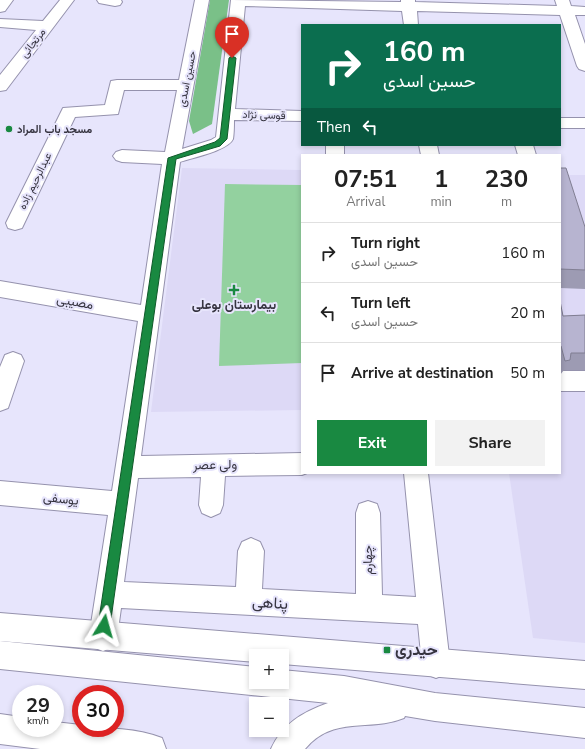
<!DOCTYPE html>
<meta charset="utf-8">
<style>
:root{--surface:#fff;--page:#f2f2f2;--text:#222;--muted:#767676;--line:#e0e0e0;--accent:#198941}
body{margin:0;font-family:"Nunito Sans",Vazirmatn,sans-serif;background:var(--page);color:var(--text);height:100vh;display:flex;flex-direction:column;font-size:15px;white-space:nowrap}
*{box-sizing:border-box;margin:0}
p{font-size:13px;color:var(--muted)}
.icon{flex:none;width:22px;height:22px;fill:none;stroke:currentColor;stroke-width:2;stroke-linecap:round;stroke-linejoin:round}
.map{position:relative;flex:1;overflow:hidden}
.sheet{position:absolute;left:301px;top:154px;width:260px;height:320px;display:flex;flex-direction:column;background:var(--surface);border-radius:0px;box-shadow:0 2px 6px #0003}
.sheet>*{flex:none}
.top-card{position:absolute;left:301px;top:24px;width:260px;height:122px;border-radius:0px;box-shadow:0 2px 6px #0003;background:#0b6e4f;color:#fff;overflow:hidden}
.tools{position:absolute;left:249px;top:649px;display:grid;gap:8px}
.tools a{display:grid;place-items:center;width:40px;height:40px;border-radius:0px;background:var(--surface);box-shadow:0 2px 6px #0003;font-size:20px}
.speed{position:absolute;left:12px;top:685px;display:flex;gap:8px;font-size:20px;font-weight:700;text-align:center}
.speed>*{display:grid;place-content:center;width:52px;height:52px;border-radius:50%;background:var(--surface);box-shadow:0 2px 6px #0003;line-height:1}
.speed small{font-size:10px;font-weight:400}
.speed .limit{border:6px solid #d22;background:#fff;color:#111}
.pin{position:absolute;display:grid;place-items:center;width:34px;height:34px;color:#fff;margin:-41px -17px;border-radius:50% 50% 50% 0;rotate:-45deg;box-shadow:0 0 4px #0007}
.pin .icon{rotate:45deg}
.me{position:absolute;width:44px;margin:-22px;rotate:8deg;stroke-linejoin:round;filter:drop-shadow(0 0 3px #0008)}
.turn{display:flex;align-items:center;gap:14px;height:84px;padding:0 16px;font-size:18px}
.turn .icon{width:52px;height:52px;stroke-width:2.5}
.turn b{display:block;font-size:28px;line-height:34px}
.then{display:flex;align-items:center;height:38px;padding:0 16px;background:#0003;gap:8px;font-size:15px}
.eta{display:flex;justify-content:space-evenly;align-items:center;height:68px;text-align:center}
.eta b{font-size:24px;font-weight:700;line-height:28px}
.action{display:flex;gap:8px;margin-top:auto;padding:8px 16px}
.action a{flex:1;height:46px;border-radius:0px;background:var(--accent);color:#fff;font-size:16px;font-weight:700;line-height:46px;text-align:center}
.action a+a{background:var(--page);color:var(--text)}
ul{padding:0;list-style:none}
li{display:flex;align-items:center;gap:12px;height:60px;padding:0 16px;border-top:1px solid var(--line)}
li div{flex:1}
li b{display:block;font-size:15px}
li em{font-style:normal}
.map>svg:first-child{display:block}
.built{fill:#ddd9f6}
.green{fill:#93d19f}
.forest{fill:#7ac088}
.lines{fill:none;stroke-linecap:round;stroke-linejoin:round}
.minor-casing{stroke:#9592ad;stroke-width:2}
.major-casing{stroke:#9592ad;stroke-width:2}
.highway-casing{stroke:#9592ad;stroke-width:2}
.minor{fill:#fff;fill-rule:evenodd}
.major{fill:#fff;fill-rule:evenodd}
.highway{fill:#fff;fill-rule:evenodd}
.wall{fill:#9d9bb3}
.building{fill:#b7b4d0;stroke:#807e92}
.route{fill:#198941;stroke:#10592a}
.poi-dot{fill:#198941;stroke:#e7e5fc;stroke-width:1.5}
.labels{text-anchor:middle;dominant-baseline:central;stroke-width:4;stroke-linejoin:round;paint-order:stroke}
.far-street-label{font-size:11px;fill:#363440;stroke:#e7e5fc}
.far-poi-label{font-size:11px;font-weight:bold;fill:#363440;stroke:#e7e5fc;text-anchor:start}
.street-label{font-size:13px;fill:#363440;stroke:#e7e5fc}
.poi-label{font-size:13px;font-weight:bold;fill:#363440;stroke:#e7e5fc}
.near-street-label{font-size:16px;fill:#363440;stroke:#e7e5fc}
.near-poi-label{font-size:16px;font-weight:bold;fill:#363440;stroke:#e7e5fc;text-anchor:start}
</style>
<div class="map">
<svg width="585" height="749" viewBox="0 0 585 749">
<rect width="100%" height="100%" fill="#e7e5fc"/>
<g class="built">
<polygon points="182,168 302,170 302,410 151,412"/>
<polygon points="560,175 585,175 585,643 533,638 509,473 560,473"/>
</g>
<polygon class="green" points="225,184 302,185 302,363 219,366"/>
<polygon class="forest" points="210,0 229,0 212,124 193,134 189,121"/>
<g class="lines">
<g class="minor-casing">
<g id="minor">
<polygon points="0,0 13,0 5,11 0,12"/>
<polygon points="60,0 74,0 6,90 0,91 0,75 36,30 0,27 0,19 43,21"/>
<polygon points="97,0 121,0 122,2 120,5 115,6 99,3"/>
<path d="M195,0H209L182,149L211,140L216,137L231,0L401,2V0H415V2L557,6L555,0H569L571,6L585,7V15H575L585,44V71L579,69L577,66L560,15L417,11L418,25H404L402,11L245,6L235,109L302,111V121L234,120C234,125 234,133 233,139C229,150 192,158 180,162L141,456L302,453V473H307L302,475L225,476L223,505L220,513L211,517L202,513L199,505L201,477L138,478L124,582L236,587L238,551L242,542L251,538L260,542L264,551L262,589L356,594V513L359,504L368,501L377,504L380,513L382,595L416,597L404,473H428L450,664L446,674L436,678L426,674L422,664L418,624L121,608L117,637L113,647L103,651L93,647L89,637L108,515L0,505V481L112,491L138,321L0,297V281L141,305L162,164L122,162L116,160L113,156L116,152L122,150L165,152L177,90H124L118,114L75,117L22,228L15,230L8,228L6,223L63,108L105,105L111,81L117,80H179Z"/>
<rect x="560" y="118" width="25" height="10"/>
<rect x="326" y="145" width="18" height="10"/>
<polygon points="419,145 437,145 439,155 421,155"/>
<polygon points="515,145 533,145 536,155 518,155"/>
<polygon points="13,352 21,355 24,361 8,408 0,411 0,367 5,355"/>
<rect x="560" y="371" width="25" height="20"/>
</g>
</g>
<g class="major-casing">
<g id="major">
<polygon points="0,613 585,661 585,689 282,664 282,656 256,656 256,662 0,641"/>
<path d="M0,641L256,667V682H282V670L344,676L435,693L585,708V738L435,721L405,716L404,718C370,732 333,715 305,749H271C282,724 303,712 328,703L0,669Z"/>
</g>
</g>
<g class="highway-casing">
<path id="highway" d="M0,714L21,717V728H55V722L81,725V728C107,728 137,728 162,738L166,749H40L0,744Z"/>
</g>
<use href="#minor" class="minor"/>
<use href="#major" class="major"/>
<use href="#highway" class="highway"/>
</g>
<g class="wall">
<polygon points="560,168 585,227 585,289 560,288"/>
<polygon points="560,301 563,316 585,315 585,370 564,370 560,375"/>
</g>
<g class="building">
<polygon points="560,168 566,168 585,227 585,270 560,269"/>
<polygon points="560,301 563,316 585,315 585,353 571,353 570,360 565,361 561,346 560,347"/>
</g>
<polygon class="route" points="232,56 236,58 227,139 220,146 176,159 110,626 108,630 104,632 100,630 98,626 168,158 215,142 220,138 229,58"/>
<g class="poi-dot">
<circle cx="9" cy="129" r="4"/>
<path d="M232 284h4v4h4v4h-4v4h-4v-4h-4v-4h4z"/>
<rect x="383" y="646" width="8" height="8" rx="2"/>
</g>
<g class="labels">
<g class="far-street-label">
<text transform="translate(33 43) rotate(-52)">مرتجائی</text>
<text transform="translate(187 79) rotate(-79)">حسین اسدی</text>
<text transform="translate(264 115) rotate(2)">قوسی نژاد</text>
<text transform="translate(35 181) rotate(-64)">عبدالرحیم زاده</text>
</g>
<g class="far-poi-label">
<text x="17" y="129">مسجد باب المراد</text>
</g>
<g class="street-label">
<text transform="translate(75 302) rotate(10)">مصیبی</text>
<text transform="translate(215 465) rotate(-1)">ولی عصر</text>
<text transform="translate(61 499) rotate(6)">یوسفی</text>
<text transform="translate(368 560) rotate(-91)">چهارم</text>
</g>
<g class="poi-label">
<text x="234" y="305">بیمارستان بوعلی</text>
</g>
<g class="near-street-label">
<text transform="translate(270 603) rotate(3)">پناهی</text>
</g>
<g class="near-poi-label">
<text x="395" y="650">حیدری</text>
</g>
</g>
</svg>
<div class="tools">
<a>+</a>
<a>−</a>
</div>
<div class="speed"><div>29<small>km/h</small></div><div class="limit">30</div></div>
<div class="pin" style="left:232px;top:58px;background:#d93025"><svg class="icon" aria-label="arrive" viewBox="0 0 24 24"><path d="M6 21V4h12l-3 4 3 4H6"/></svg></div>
<svg class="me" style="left:104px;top:626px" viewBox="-20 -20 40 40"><path d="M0-17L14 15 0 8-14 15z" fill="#198941" stroke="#fff" stroke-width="4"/></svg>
<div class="top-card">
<div class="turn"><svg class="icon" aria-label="right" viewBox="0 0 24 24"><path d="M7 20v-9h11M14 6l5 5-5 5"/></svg><div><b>160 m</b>حسین اسدی</div></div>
<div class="then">Then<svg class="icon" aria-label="left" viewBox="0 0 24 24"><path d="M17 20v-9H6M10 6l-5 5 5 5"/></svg></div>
</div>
<section class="sheet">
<div class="eta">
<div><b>07:51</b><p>Arrival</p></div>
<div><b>1</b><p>min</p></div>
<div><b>230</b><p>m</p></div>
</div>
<ul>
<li><svg class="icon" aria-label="right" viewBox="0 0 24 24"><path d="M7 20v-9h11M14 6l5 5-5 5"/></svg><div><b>Turn right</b><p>حسین اسدی</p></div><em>160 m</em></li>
<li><svg class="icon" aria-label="left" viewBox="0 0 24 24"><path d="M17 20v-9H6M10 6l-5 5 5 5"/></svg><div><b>Turn left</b><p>حسین اسدی</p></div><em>20 m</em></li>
<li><svg class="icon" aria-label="arrive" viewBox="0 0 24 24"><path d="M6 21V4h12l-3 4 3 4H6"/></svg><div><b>Arrive at destination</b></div><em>50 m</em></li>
</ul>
<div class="action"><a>Exit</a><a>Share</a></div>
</section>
</div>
